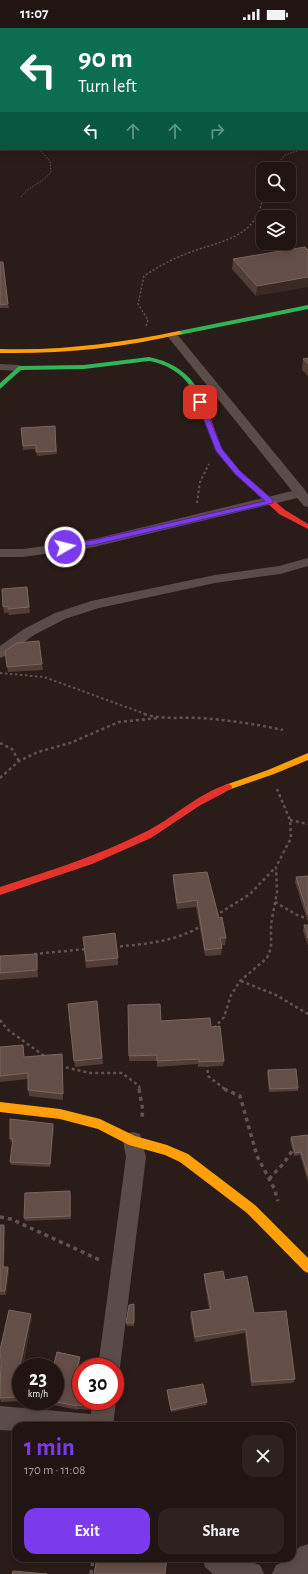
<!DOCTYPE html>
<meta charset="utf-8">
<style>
:root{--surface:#201512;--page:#2d2220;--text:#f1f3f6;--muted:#a29f9f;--line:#3d3432;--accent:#7c3aed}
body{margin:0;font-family:"Alegreya Sans",sans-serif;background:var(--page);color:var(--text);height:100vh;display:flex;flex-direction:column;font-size:15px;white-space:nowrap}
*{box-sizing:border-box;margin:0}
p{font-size:13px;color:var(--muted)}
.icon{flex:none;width:22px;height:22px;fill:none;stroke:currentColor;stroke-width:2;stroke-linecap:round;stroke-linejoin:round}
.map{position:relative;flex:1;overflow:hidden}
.drawer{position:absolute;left:12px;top:1394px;width:284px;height:140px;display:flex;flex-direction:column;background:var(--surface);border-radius:12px;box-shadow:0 2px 10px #0003,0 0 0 1px var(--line)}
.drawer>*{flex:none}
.hud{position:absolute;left:0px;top:0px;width:308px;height:122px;box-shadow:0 2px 10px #0003,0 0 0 1px var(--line);background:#0b6e4f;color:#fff;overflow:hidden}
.tools{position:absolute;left:256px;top:134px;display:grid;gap:8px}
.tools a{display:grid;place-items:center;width:40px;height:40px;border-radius:8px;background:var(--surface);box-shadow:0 2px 10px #0003,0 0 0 1px var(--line);font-size:20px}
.speed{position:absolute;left:12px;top:1330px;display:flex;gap:8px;font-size:20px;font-weight:700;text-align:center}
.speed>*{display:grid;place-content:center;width:52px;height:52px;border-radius:50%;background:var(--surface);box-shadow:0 2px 10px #0003,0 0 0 1px var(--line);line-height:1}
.speed small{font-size:10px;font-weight:400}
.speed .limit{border:6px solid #d22;background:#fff;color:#111}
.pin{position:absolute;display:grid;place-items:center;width:34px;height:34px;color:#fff;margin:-17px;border-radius:8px;box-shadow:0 2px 6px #0006}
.me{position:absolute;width:44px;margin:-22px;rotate:82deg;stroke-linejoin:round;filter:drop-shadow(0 0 3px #0008)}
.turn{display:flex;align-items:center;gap:14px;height:84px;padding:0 12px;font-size:18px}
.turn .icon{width:52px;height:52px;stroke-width:2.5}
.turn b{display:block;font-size:28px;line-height:34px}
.lanes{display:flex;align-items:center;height:38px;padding:0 12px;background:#0003;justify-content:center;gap:20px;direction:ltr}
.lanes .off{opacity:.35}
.round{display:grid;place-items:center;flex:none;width:42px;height:42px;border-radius:12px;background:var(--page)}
.overview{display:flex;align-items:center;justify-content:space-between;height:68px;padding:0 12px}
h1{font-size:24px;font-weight:700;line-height:30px;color:var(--accent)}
.primary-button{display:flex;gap:8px;margin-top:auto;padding:8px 12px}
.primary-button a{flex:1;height:46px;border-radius:12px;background:var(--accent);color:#fff;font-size:16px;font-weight:700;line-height:46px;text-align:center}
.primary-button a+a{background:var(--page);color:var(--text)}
.status{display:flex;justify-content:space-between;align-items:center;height:28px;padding:0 20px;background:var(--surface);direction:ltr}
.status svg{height:11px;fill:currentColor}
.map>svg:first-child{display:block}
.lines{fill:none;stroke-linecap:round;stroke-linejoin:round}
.path-far4{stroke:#605452;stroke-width:1;stroke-dasharray:1.5 1.5;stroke-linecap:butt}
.path-far3{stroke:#605452;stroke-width:1.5;stroke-dasharray:2 2;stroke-linecap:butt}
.path-far2{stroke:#605452;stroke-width:2;stroke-dasharray:2.5 2.5;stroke-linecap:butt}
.path-far1{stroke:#605452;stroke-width:2.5;stroke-dasharray:3 3;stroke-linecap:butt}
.path{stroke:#605452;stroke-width:3.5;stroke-dasharray:4 4;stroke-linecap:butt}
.street{fill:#5a4c49;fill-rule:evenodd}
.fast{fill:#30b455;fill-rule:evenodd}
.slow{fill:#ff9f0a;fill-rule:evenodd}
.jam{fill:#e5322d;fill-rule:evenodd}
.wall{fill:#533d37}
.shaded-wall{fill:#3b2923}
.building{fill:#644e48;stroke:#7a655f}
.route{fill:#7c3aed;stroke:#51269a}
</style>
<div class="status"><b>11:07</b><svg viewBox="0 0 49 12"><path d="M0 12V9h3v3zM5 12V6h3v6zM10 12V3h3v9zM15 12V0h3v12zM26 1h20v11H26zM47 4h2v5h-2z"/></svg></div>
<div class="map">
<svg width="308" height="1546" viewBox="0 0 308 1546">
<rect width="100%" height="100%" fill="#2a1c18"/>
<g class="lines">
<g class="path-far4">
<polyline points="273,141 285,127 303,121"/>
<path d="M21,169C29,158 43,155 51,144L50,133L39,121"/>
<polyline points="261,174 263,162"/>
</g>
<path class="path-far3" d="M146,298L148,292L138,276L144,248C159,238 174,230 191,224C220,213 255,210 262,173"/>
<g class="path-far2">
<polyline points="197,475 200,454 209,436"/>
<polyline points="0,645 44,649 148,687"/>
</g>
<g class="path-far1">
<path d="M144,686C163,692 181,689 200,690C228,692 255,696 283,702"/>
<polyline points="0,715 12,721 19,733"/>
<polyline points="0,750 19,733 38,724 70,715 119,694 159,690"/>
<polyline points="290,792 308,796"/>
<polyline points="275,874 297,887 308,891"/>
<polyline points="215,888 250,866 276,839"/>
<path d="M114,919C144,916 175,914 201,898"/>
<polyline points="34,926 87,921"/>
<polyline points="241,953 276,967 308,986"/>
<polyline points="0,992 7,1001 44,1028"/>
<polyline points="214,1000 224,989 231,967 240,953 267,930 271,920 271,896 277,864 276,839 291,810 290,792 277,761"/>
<polyline points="207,1036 208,1048 226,1062"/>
<polyline points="60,1038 90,1045 122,1045 139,1058 140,1062"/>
</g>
<g class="path">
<polyline points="139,1061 143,1083 141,1092"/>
<polyline points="224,1061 240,1068 257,1128 274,1160 278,1173"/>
<polyline points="269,1151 284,1135 294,1120"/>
<polyline points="0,1189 11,1191 102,1233"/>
<polyline points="91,1546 93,1530"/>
</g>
<g class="street">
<rect x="237" y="0" width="8" height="1"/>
<rect x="307" y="49" width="1" height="4"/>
<polygon points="172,304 176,305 305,462 308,467 308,479 304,478 297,470 94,519 23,529 0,529 0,521 23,521 94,511 292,463 168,309 167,307"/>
<polygon points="0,336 19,337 24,340 19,343 0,342"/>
<polygon points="308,530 308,538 280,546 215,555 99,580 65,591 34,607 5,628 0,630 0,618 24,601 55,585 91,573 215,547 279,538"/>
<polygon points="133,1104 140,1106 146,1129 120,1339 117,1347 115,1348 115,1339 98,1339 126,1129 123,1113 126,1106"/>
<polygon points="115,1372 116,1373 113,1398 16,1398 16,1403 0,1402 0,1378 91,1386 92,1373 115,1373"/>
<polygon points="308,1516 308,1546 272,1546 276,1537 286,1533 289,1530 292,1530 292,1527 299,1519"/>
<polygon points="202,1530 239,1530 260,1537 264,1546 213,1546 205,1539"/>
</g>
<g class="fast">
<polygon points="308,277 308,281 179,307 176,305 179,303"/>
<path d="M149,329C168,333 184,341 195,357L190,358C180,344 166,336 149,333L84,341L21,342L0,361V355L19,338L84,337Z"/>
</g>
<g class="slow">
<path d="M179,303L182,305L181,306C122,320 61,326 0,325V321C61,323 120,315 179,303Z"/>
<polygon points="308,725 308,732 274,746 228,762 224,759 225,757 268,742"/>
<polygon points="0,1074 60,1081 100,1091 135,1108 167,1117 188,1126 255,1177 308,1230 308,1245 304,1243 247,1185 180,1134 165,1127 129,1117 98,1101 60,1091 0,1084"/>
</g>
<g class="jam">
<polygon points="190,356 195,357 210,388 222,422 240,444 285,482 308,496 308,501 279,486 236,446 216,422 204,388 189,357"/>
<path d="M228,756L231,757L232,759L231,761L199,778L151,810L92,836L0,867V859C49,843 97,828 143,805C171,792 198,765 228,756Z"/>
</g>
</g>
<g class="wall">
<polygon points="308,222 256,268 232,241 233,231"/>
<polygon points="0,234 8,276 9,280 0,280"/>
<polygon points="308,330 308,348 302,342 303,331"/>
<polygon points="55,398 57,426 37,428 36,421 23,422 21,400"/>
<polygon points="27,559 30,585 9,587 8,585 4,585 3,579"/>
<polygon points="5,623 42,636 43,642 8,644"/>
<polygon points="173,847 219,890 226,910 225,917 221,917 222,920 221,927 205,928 196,879 177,881 173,854"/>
<polygon points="308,848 308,895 295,854 296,849"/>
<polygon points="304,897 308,897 308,918 303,903"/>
<polygon points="83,909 118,930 118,937 86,940"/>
<polygon points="0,928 38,933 38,949 0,952"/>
<polygon points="97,973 103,1036 75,1039 68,976"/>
<polygon points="128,977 161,993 211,999 224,1033 223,1038 198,1039 198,1036 157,1039 157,1033 129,1033"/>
<polygon points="23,1017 24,1029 63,1032 63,1072 29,1068 28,1062 28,1051 0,1054 0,1019"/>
<polygon points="268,1042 298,1060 298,1063 269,1064 267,1045"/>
<polygon points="53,1096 54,1100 50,1139 11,1137 10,1134 13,1114 11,1114 10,1111"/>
<polygon points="308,1107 308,1154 300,1127 294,1128 290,1113 291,1109"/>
<polygon points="71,1166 71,1191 25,1193 24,1190"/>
<polygon points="0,1197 5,1201 4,1239 8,1239 9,1243 6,1267 0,1267"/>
<polygon points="204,1246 225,1252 254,1285 295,1351 293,1355 251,1358 245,1305 195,1314 190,1289 191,1284 209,1281 204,1251"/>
<polygon points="134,1276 134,1298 127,1298 126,1295"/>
<polygon points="32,1290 23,1338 54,1336 80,1329 80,1334 78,1344 91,1373 90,1382 78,1381 78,1382 33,1373 55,1373 21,1339 21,1373 1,1374 0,1371 1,1333 0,1333 0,1322"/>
<polygon points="167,1362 207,1374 206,1377 171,1384"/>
</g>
<g class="shaded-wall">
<polygon points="308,249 308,259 256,268 257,258"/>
<polygon points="37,926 38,933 38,949 37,942"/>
<polygon points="62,1026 63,1032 63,1072 63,1066"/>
<polygon points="53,1096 54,1100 50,1139 50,1136"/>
<polygon points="4,1197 5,1201 4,1243 3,1239"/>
<polygon points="8,1239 9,1243 6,1267 5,1263"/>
<polygon points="31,1286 32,1290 22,1339 20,1338"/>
<polygon points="80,1329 80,1334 77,1348 76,1344"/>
<polygon points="90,1373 91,1373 90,1382 89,1378"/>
</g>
<g class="building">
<polygon points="305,219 308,222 308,249 257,258 233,231"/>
<polygon points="0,234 3,234 8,276 0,277"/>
<polygon points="308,330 308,336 303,331"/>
<polygon points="55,398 56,423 36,424 36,417 23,418 21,400"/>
<polygon points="27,559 29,579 8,581 8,578 3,579 2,561"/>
<polygon points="39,613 42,636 7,639 5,623 17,615"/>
<polygon points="207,844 219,890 222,889 226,910 220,910 222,920 205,922 197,872 177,875 173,847"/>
<polygon points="308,848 308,887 296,849"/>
<polygon points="304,897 308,897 308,910"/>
<polygon points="115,905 118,930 86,933 83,909"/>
<polygon points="37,926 37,942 0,945 0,928"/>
<polygon points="97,973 102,1030 74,1033 68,976"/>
<polygon points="160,976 161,993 210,990 211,999 220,998 224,1033 199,1034 199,1031 157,1033 157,1027 129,1028 128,977"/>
<polygon points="23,1017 24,1029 62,1026 63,1066 28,1062 28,1045 0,1048 0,1019"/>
<polygon points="296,1041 298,1060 270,1061 268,1042"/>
<polygon points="10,1091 53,1096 50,1136 10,1134 13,1110 10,1111"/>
<polygon points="308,1107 308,1148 301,1124 295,1125 291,1109"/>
<polygon points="70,1163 70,1188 24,1190 25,1165"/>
<polygon points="0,1197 4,1197 3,1239 8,1239 5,1263 0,1263"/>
<polygon points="223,1243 225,1252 247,1248 254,1285 286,1283 295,1351 252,1354 246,1301 195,1309 191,1284 211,1281 204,1246"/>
<polygon points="134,1276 134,1295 126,1295 129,1277"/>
<polygon points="9,1282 31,1286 20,1338 54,1336 57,1324 80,1329 76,1344 81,1344 81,1373 90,1373 89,1378 77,1377 77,1378 52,1373 55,1373 55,1339 21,1339 21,1369 0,1370 1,1329 0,1328 0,1322"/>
<polygon points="203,1356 207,1374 171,1382 167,1362"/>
<polygon points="16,1470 16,1510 14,1510"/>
<polygon points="97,1530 167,1530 165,1546 94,1546"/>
<polygon points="13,1543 47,1546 12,1546"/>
</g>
<polygon class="route" points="200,372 203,374 222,421 240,443 273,472 273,475 94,517 63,520 62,519 65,516 94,512 265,473 235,446 216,423 197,374"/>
</svg>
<div class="tools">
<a><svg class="icon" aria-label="search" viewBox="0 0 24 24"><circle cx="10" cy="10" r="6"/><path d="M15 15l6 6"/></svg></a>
<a><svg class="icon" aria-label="layers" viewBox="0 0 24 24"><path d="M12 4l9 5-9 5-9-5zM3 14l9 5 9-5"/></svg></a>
</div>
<div class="speed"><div>23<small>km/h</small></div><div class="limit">30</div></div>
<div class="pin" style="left:200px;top:374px;background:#d93025"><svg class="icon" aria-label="arrive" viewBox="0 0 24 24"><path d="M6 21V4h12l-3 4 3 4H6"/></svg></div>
<svg class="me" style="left:65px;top:519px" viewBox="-20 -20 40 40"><circle r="17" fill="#7c3aed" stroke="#fff" stroke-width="3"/><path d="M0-11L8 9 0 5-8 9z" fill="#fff"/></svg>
<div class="hud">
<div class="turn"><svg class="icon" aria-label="left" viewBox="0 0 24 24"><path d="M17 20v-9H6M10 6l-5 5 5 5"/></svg><div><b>90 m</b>Turn left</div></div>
<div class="lanes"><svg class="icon" aria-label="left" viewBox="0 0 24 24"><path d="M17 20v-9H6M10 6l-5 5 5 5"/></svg><svg class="icon off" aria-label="ahead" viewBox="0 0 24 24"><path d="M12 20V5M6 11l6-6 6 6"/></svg><svg class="icon off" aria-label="ahead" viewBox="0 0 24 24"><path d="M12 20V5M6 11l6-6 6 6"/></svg><svg class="icon off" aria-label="right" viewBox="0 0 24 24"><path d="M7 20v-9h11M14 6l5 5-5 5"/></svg></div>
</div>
<section class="drawer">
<div class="overview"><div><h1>1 min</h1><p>170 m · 11:08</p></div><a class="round"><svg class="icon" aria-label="close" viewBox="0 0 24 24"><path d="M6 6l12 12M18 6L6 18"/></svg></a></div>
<div class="primary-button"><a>Exit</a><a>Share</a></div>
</section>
</div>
